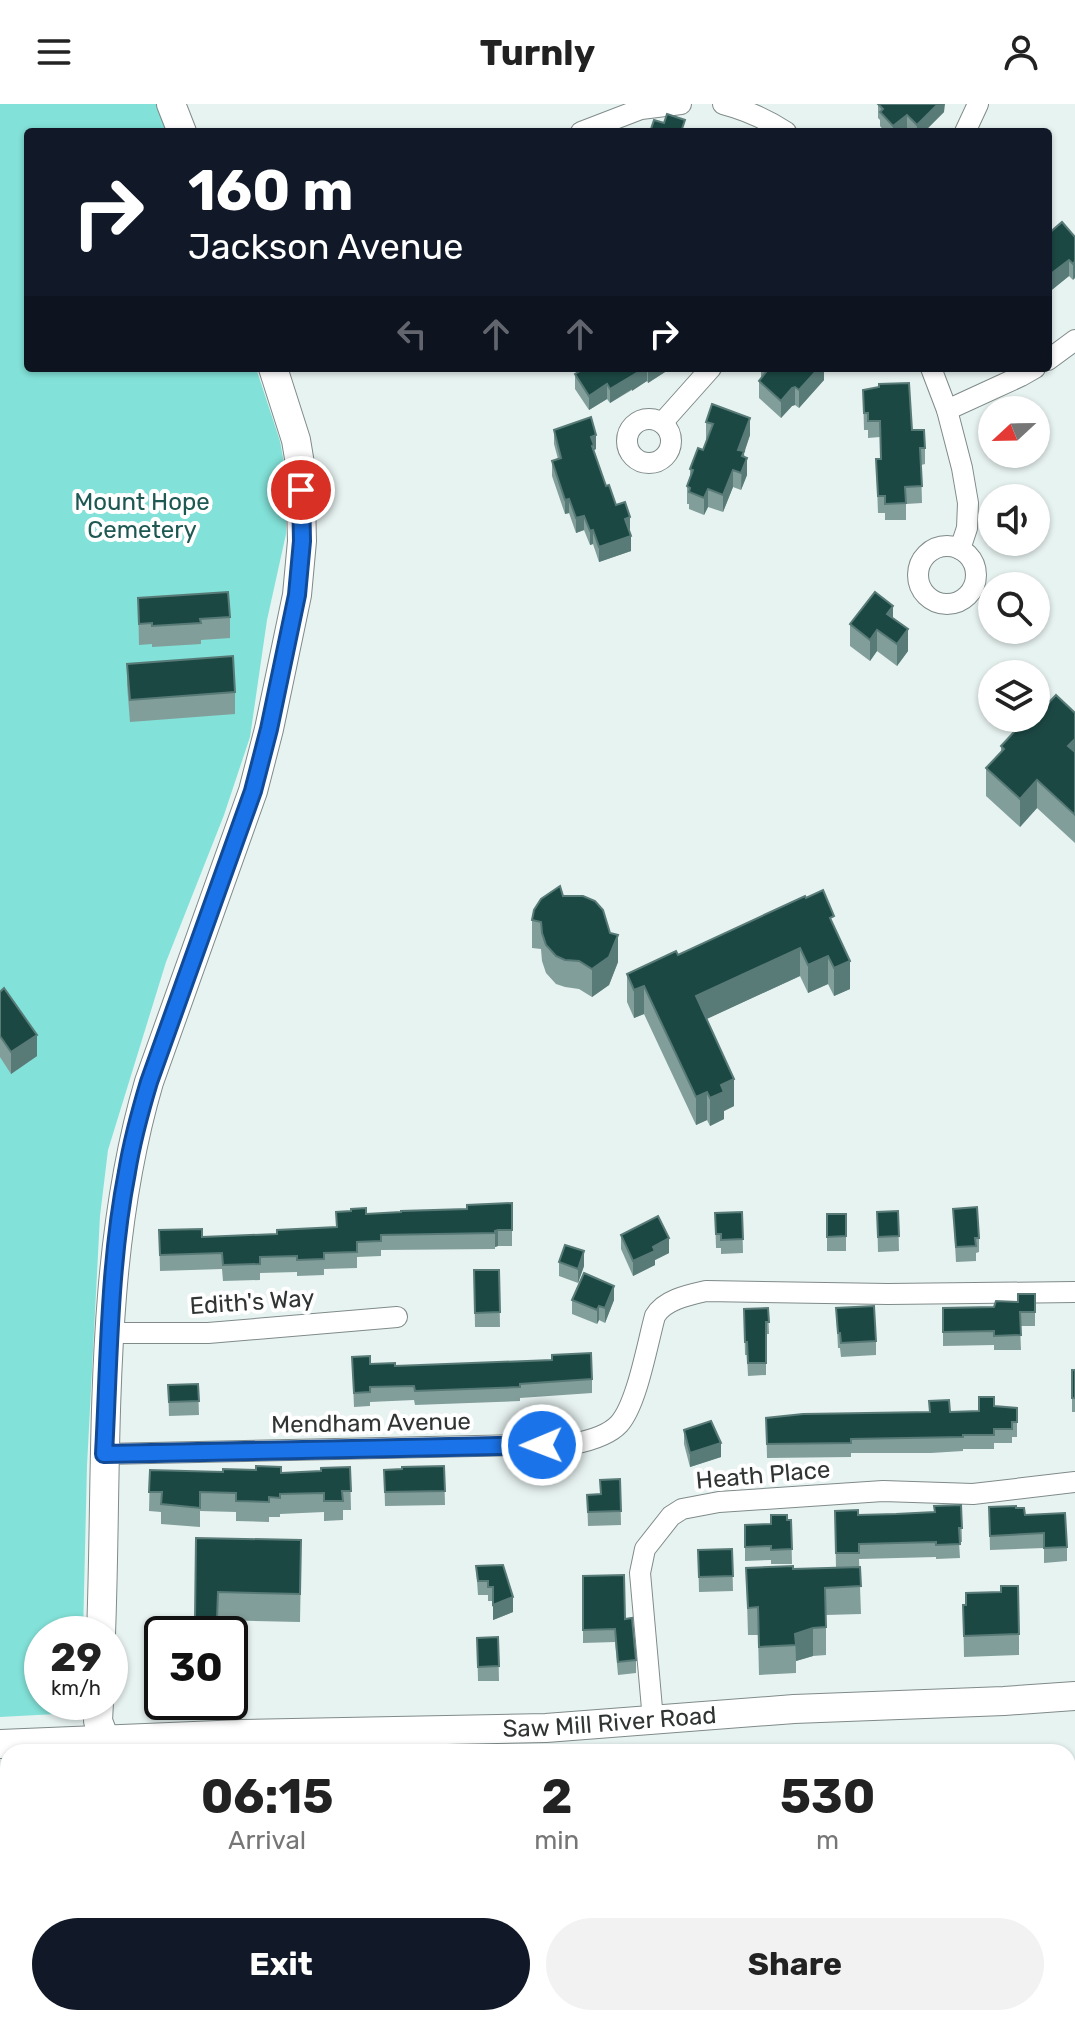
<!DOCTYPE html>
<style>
:root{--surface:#fff;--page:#f2f2f2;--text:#222;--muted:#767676;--accent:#111827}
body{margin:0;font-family:Rubik,sans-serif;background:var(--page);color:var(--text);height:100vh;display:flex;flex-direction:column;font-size:30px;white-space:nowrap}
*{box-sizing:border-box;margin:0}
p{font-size:26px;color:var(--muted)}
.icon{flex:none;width:44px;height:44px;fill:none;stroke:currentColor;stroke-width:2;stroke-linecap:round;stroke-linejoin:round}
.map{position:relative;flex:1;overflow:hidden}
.drawer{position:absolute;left:0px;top:1640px;width:1076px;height:282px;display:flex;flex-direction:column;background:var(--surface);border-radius:24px 24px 0 0;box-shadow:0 2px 6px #0004}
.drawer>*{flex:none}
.guide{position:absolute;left:24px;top:24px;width:1028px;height:244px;border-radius:8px;box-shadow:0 2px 6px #0004;background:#111827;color:#fff;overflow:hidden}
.needle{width:52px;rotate:248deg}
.controls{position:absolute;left:978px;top:292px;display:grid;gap:16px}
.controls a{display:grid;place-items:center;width:72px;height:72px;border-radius:50%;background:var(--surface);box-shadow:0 2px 6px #0004;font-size:40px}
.speed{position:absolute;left:24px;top:1512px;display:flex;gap:16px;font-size:40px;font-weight:700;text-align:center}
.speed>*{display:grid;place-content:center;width:104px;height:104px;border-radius:50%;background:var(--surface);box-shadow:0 2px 6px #0004;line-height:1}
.speed small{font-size:20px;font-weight:400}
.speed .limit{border:4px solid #111;border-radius:12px;background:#fff;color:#111}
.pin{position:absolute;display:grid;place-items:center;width:68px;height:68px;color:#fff;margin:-34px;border:4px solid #fff;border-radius:50%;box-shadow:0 2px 8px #0007}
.me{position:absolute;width:88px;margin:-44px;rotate:269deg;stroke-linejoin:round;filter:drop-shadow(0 0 6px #0008)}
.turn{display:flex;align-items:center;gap:28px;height:168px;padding:0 32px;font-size:36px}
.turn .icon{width:104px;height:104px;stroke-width:2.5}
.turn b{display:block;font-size:56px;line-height:68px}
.lanes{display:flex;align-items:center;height:76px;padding:0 32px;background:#0003;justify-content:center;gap:40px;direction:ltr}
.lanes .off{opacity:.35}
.eta{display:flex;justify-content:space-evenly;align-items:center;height:136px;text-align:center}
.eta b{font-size:48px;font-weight:700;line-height:56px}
.primary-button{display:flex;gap:16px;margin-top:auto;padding:16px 32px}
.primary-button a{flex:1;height:92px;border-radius:48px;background:var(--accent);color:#fff;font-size:32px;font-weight:700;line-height:92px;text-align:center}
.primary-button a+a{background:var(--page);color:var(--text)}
header{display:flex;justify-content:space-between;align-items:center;height:104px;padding:0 32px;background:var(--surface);font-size:36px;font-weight:700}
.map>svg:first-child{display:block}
.green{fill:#82e1d8}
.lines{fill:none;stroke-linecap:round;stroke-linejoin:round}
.stream{stroke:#3ca89f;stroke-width:5}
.minor-casing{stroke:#7f8a89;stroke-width:22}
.secondary-casing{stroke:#7f8a89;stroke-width:30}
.trunk-casing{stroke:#7f8a89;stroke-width:34}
.minor{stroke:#fff;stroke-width:20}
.secondary{stroke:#fff;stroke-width:28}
.trunk{stroke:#fff;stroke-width:32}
.wall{fill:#829e9a}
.shaded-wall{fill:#597b78}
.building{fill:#1c4844;stroke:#597b78;stroke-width:2}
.route-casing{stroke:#114b97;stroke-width:20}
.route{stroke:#1a73e8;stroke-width:14}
.labels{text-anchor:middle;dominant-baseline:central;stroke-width:8;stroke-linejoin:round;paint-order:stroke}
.park-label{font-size:24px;fill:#1d5853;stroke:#fff}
.street-label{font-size:24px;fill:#303534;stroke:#fff}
</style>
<header><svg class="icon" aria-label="menu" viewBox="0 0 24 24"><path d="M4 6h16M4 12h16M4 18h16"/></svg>Turnly<svg class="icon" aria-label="person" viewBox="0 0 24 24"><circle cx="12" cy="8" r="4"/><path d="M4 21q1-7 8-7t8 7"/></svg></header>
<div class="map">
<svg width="1075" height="1921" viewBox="0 0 1075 1921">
<rect width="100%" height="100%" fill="#e7f3f1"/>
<polygon class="green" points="0,0 161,0 170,28 28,28 28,264 256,264 280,337 286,370 286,430 267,516 250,633 224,711 166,858 108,1046 100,1112 87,1362 83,1530 42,1530 42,1598 77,1598 75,1609 0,1613"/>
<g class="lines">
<g class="stream">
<polyline points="1068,1692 1075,1689"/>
<polyline points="0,1869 8,1867"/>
</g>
<g class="minor-casing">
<g id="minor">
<path d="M723,0C746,6 766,15 786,28"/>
<polyline points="581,28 641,5 681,0"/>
<polyline points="965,28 978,0"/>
<polyline points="1048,256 1075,236"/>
<polyline points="931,264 947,306 962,364 968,399 967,424 960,445"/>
<polyline points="947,306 1021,272 1035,264"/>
<circle cx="649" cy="337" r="22"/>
<polyline points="662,319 711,264"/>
<circle cx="947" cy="471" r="29"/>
<polyline points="111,1229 208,1229 397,1213"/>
<path d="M104,1350L573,1340C588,1337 608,1332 619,1320C637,1300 647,1241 655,1212C664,1196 688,1191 706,1187L888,1190L1075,1188"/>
<polyline points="653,1616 640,1469 645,1445 671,1412 682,1405 719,1398 883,1387 973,1390 1075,1378"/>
</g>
</g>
<g class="secondary-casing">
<g id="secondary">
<polyline points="171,0 182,28"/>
<path d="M101,1530C108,1347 97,1155 149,978L253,687L269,625L297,491L302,437L300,360L296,336L273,264"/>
<polyline points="99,1598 98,1617 110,1648"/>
<path id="s1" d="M0,1640L242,1630L546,1624L794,1605L1004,1597L1075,1592"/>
<polyline points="241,1914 245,1921"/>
</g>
</g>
<g class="trunk-casing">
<g id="trunk">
<polyline points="1068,1881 1075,1880"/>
<polyline points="774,1921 826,1914"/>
<polyline points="935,1921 986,1914"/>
</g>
</g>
<use href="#minor" class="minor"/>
<use href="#secondary" class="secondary"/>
<use href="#trunk" class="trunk"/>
</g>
<g class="wall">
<polygon points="878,0 944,1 944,8 924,28 910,28 907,25 903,28 885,28 880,22 880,16 878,14"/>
<polygon points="1048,130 1075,133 1073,176 1069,172 1048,189"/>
<polygon points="579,264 665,264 665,268 648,279 647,277 610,299 607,295 589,306 575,285 575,270 579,268"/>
<polygon points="761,264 824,264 824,276 799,304 795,301 792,302 781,314 759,294 759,277 761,274"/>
<polygon points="863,286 912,326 925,344 925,360 921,361 922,399 906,400 906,416 885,416 885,409 878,409 876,355 881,355 880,333 868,334 868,326 864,326"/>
<polygon points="706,318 750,331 744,349 747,371 741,386 733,383 723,408 708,403 704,411 689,405 689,400 687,400 687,382 690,372 690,365 703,346 707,335 706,335"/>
<polygon points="554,326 596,345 594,346 606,382 630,427 631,447 599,458 593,440 590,441 584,426 576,429 569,409 565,410 552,372 552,357 558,355 554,340"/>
<polygon points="138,494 230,513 230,534 201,536 201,540 152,543 152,540 139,541"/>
<polygon points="893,514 908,547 897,562 877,547 870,557 850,542 850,520"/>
<polygon points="127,560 235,588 235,610 130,618 127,581"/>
<polygon points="1075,609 1075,739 1037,704 1020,723 986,692 986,664 1001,649 1001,642 1038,610"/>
<polygon points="563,792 618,858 609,881 592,893 579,885 565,883 556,880 546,869 542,857 541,845 532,844 532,816"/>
<polygon points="806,794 834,824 850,885 834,892 828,880 808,889 800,872 706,915 734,1002 724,1007 724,1015 710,1022 707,1016 696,1021 644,910 634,914 627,898 627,870 678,851"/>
<polygon points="0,888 37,952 11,970 0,953"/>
<polygon points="512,1099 512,1142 498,1142 495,1143 495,1145 381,1146 381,1152 357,1153 357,1164 324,1165 324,1171 297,1172 297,1168 260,1169 260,1176 223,1177 222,1165 160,1167 159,1126 202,1133 277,1130 336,1123 336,1108 366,1110 467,1105"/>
<polygon points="953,1105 979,1134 979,1148 976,1149 976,1157 956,1158"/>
<polygon points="898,1107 899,1147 878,1148 877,1108"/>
<polygon points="742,1108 743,1149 721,1150 721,1144 716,1144 715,1109"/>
<rect x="827" y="1110" width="19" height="37"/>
<polygon points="621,1131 669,1149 655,1156 655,1161 633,1172 621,1145"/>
<polygon points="559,1158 584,1162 578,1179 559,1172"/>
<polygon points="474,1166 499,1166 500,1223 475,1223"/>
<polygon points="1035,1190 1035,1222 1020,1222 1021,1246 994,1246 994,1241 943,1242 943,1204 994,1203 1018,1198"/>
<polygon points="572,1196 614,1196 605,1219 599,1216 597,1220 572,1210"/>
<polygon points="768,1204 769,1230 766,1230 766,1271 748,1272 747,1251 745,1251 744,1205"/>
<polygon points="836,1204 876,1237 876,1251 841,1253 840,1244 838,1244"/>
<polygon points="352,1253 370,1260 395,1262 592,1275 592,1289 520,1294 520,1297 415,1301 414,1296 370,1298 370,1302 354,1303"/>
<rect x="1072" y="1266" width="3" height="42"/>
<polygon points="198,1280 199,1311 169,1312 168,1281"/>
<polygon points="994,1302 1017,1304 1017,1333 1012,1333 1012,1339 994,1339 994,1345 963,1345 963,1347 931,1349 851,1349 851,1353 767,1354 766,1314 979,1307"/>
<polygon points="684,1326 721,1353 690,1363 684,1340"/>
<polygon points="444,1362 445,1401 385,1402 384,1366"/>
<polygon points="350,1363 351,1406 343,1406 343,1416 324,1417 324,1408 280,1410 280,1413 269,1413 269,1418 236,1417 236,1408 200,1407 200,1423 161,1420 161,1408 149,1407 150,1366 223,1368 256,1366 281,1369 321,1367"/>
<polygon points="620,1375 621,1421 588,1422 587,1391 600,1390"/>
<polygon points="961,1401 962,1438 959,1438 960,1454 936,1455 936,1453 859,1455 861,1510 826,1511 826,1551 813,1552 796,1557 796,1569 759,1571 758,1531 748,1531 746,1464 793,1465 836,1464 835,1407 858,1411 935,1408"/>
<polygon points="989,1403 1016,1404 1067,1443 1067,1457 1044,1459 1044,1444 990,1446"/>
<polygon points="787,1416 791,1416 792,1460 771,1460 771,1456 745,1457 745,1421 771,1420"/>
<polygon points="196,1434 301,1464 300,1518 218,1516 218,1530 195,1530"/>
<polygon points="732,1445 733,1487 699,1488 698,1446"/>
<polygon points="476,1462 513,1508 493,1516 493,1497 488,1497 488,1491 478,1491"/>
<polygon points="583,1472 625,1515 636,1556 636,1569 618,1571 615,1538 583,1539"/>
<polygon points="963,1501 1019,1530 1019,1551 964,1553"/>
<polygon points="498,1533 499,1577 478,1577 477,1534"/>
</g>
<g class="shaded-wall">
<polygon points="938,0 945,0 944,8 924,28 917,28 917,21"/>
<polygon points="907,11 907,25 903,28 893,28 893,22"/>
<polygon points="1069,156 1069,172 1048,189 1048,172"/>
<polygon points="1075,157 1075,174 1073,176 1073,160"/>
<polygon points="645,264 647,264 647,277 632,287 632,272"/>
<polygon points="650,264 665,264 665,268 648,279 648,265"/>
<polygon points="819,264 824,264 824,276 799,304 799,286"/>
<polygon points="632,271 632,285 610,299 610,285"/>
<polygon points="607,280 607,295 589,306 589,292"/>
<polygon points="795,283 795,301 792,302 781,314 781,297 792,284"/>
<polygon points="750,314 750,331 744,349 744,362 747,354 747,371 741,386 742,354 738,346"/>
<polygon points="596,331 596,345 594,346 591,333"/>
<polygon points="733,366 733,383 723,408 723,391"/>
<polygon points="708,385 708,403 704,411 704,394"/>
<polygon points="569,395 569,409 565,410 565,396"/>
<polygon points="584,412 584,426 576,429 576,414"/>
<polygon points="630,413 630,427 625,415"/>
<polygon points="593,426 593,440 590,441 590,427"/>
<polygon points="631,432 631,447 599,458 599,443"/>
<polygon points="893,502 893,523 887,510"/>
<polygon points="908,525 908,547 897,562 897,540"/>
<polygon points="877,526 877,547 870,557 870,536"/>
<polygon points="1075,635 1075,663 1068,642"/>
<polygon points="1037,676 1037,704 1020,723 1020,695"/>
<polygon points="618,831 618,858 609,881 592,893 592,865"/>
<polygon points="800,844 800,872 696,920 696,892"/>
<polygon points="828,852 828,880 808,889 808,861"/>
<polygon points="850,857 850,885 834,892 834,864"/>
<polygon points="644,882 644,910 634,914 634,886"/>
<polygon points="37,931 37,952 11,970 11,948"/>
<polygon points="734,975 734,1002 724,1007 724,1015 710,1022 710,994 721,981"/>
<polygon points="707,988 707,1016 696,1021 696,993"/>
<polygon points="498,1126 498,1142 495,1143 495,1127"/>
<polygon points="669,1134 669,1149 655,1156 655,1161 633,1172 633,1157 653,1143"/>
<polygon points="584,1147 584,1162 578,1179 578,1165"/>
<polygon points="614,1182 614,1196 605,1219 605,1204"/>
<polygon points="599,1202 599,1216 597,1220 597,1206"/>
<polygon points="721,1339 721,1353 690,1363 690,1349"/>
<polygon points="513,1493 513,1508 493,1516 493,1501"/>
<polygon points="813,1524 813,1552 796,1557 795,1530"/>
</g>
<g class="building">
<polygon points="878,0 938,0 917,21 907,11 893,22 880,8 883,5"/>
<polygon points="667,10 685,16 682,25 690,28 650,28 654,16 664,19"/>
<polygon points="1062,118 1075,133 1075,157 1073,160 1069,156 1048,172 1048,130"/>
<polygon points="582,264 645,264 610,285 607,280 589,292 575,270 583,265"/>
<polygon points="762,264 819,264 799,286 795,283 792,284 781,297 759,277 766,268"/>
<polygon points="909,279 912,326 924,326 925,344 920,344 922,382 905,383 906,399 885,400 885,392 878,392 876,355 881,355 880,317 868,317 868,309 864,309 863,286 879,283 879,280"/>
<polygon points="712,300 750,314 738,346 744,347 742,352 747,354 741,369 733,366 723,391 708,385 704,394 689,388 690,384 687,382 693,366 690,365 698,344 703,346 713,320 706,318"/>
<polygon points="591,313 596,331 591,333 594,341 592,342 606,382 609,381 616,401 625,398 630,413 625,415 631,432 599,443 593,426 590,427 584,412 576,414 569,395 565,396 552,357 561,354 554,326"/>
<polygon points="228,488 230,513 200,515 201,519 152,522 152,519 139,520 138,494"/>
<polygon points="875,488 893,502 887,510 908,525 897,540 877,526 870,536 850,520"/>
<polygon points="233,552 235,588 130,596 127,560"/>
<polygon points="1056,591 1075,609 1075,635 1068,642 1075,648 1075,711 1037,676 1020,695 986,664 1004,645 1001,642 1027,614 1036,614 1036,608 1038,610"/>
<polygon points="560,782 563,792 583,792 595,797 603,806 610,829 618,831 609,853 592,865 579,857 565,856 556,852 546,841 542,829 541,818 532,816 534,806 541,795"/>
<polygon points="823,786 834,812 830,814 850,857 834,864 828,852 808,861 800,844 696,892 734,975 721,981 724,988 710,994 707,988 696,993 644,882 634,886 627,870 676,847 678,851 805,792 806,794"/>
<polygon points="4,884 37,931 11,948 0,932 0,888"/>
<polygon points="512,1099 512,1126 498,1126 495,1127 495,1129 381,1131 381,1137 357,1138 357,1148 324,1149 324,1155 297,1156 297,1152 260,1153 260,1160 223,1161 222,1149 160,1151 159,1126 202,1125 202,1133 277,1130 277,1126 337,1123 336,1108 351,1107 351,1105 366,1104 366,1110 401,1108 401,1107 467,1105 467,1101"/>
<polygon points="977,1103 979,1134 975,1134 976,1142 956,1143 953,1105"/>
<polygon points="898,1107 899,1132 878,1133 877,1108"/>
<polygon points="742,1108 743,1135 721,1136 721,1130 716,1130 715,1109"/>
<polygon points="827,1110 846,1110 846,1132 827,1133"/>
<polygon points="658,1112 669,1134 653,1143 655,1147 633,1157 621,1131"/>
<polygon points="565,1141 584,1147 578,1165 559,1158"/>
<polygon points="474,1166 499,1166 500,1208 475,1209"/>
<polygon points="584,1169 614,1182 605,1204 599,1202 597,1206 572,1196"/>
<polygon points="1018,1190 1035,1190 1035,1208 1020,1208 1021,1231 994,1232 994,1227 943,1228 943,1204 994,1203 996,1197 1018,1198"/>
<polygon points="874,1202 876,1237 841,1239 840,1229 838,1229 836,1204"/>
<polygon points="768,1204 769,1218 766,1218 766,1259 748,1259 747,1238 745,1238 744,1205"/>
<polygon points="591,1249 592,1275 520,1280 520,1283 415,1287 414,1282 370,1283 370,1288 354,1289 352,1253 370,1252 370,1260 395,1259 395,1262 552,1256 552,1251"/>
<rect x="1072" y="1266" width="3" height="28"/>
<polygon points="198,1280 199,1297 169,1298 168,1281"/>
<polygon points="979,1293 994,1293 994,1302 1017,1304 1017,1318 1012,1318 1012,1325 994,1325 994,1331 963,1331 963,1333 851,1335 851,1339 767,1340 766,1314 803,1310 930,1308 929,1297 949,1296 950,1308 979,1307"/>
<polygon points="711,1317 721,1339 690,1349 684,1326"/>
<polygon points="256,1362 281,1363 281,1369 321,1367 321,1364 350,1363 351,1387 342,1387 343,1397 324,1397 324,1389 280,1390 280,1394 269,1393 269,1398 236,1397 236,1389 200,1388 200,1404 161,1400 162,1388 149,1388 150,1366 223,1368 223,1365 256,1366"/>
<polygon points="444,1362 445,1387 385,1388 384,1366 402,1365 402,1363"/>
<polygon points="620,1375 621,1407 588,1408 587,1391 601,1390 600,1376"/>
<polygon points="961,1401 962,1424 959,1424 960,1440 936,1441 936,1438 859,1440 859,1449 836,1449 835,1407 858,1406 858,1411 896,1410 935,1408 934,1402"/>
<polygon points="1016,1402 1016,1404 1024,1404 1025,1411 1065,1409 1067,1443 1044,1444 1044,1429 990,1432 989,1403"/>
<polygon points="771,1411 787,1411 787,1416 791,1416 792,1445 771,1446 771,1442 745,1443 745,1421 771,1420"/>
<polygon points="196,1434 301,1436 300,1490 218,1488 217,1516 195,1516"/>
<polygon points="732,1445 733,1472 699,1473 698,1446"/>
<polygon points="503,1461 513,1493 493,1501 493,1483 488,1483 488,1477 478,1477 476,1462"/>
<polygon points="793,1462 793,1465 860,1463 861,1482 825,1484 826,1523 813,1524 795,1530 796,1541 759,1543 758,1503 748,1504 746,1464"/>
<polygon points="624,1471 625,1515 632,1514 636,1556 618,1558 615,1525 583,1526 583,1472"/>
<polygon points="1001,1482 1018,1482 1019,1530 964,1532 963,1501 966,1501 966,1489 1001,1488"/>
<polygon points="498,1533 499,1562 478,1563 477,1534"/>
</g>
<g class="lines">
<g class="route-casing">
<path id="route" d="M301,386L302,437L297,491L269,625L253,687L149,978C140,1008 132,1037 127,1068C109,1160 109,1257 104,1350L542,1341"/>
</g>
<use href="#route" class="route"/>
</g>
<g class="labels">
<g class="park-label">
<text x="142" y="398">Mount Hope<tspan x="142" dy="28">Cemetery</tspan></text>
</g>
<g class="street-label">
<text transform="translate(252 1198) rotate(-4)">Edith's Way</text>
<text transform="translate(371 1319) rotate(-1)">Mendham Avenue</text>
<text transform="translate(763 1371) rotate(-5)">Heath Place</text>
<text stroke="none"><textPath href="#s1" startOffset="610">Saw Mill River Road</textPath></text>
</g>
</g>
</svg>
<div class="controls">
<a><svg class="needle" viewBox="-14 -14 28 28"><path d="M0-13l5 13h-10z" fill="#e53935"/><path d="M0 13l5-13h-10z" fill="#767676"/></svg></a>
<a><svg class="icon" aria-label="sound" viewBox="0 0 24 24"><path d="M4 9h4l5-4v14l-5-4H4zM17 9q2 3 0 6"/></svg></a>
<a><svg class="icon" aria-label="search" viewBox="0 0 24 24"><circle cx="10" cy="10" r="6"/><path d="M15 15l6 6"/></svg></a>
<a><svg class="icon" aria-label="layers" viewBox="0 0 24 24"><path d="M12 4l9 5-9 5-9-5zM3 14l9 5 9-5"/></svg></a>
</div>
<div class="speed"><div>29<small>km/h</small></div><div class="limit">30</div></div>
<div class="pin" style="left:301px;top:386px;background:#d93025"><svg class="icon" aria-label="arrive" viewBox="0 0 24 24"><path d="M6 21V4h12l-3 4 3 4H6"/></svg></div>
<svg class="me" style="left:542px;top:1341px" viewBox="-20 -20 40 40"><circle r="17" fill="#1a73e8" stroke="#fff" stroke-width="3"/><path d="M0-11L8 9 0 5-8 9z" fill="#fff"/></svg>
<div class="guide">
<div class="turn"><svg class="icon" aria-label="right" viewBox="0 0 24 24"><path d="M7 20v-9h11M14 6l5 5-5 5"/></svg><div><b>160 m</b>Jackson Avenue</div></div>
<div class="lanes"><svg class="icon off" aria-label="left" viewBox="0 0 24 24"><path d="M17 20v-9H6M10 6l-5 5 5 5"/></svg><svg class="icon off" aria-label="ahead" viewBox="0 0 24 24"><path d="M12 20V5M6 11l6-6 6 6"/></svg><svg class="icon off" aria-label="ahead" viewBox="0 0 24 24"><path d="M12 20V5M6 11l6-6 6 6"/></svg><svg class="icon" aria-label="right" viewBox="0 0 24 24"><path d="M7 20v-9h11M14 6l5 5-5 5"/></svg></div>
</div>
<section class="drawer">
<div class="eta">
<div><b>06:15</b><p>Arrival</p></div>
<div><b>2</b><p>min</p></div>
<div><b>530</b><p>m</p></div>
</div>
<div class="primary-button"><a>Exit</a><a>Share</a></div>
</section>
</div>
